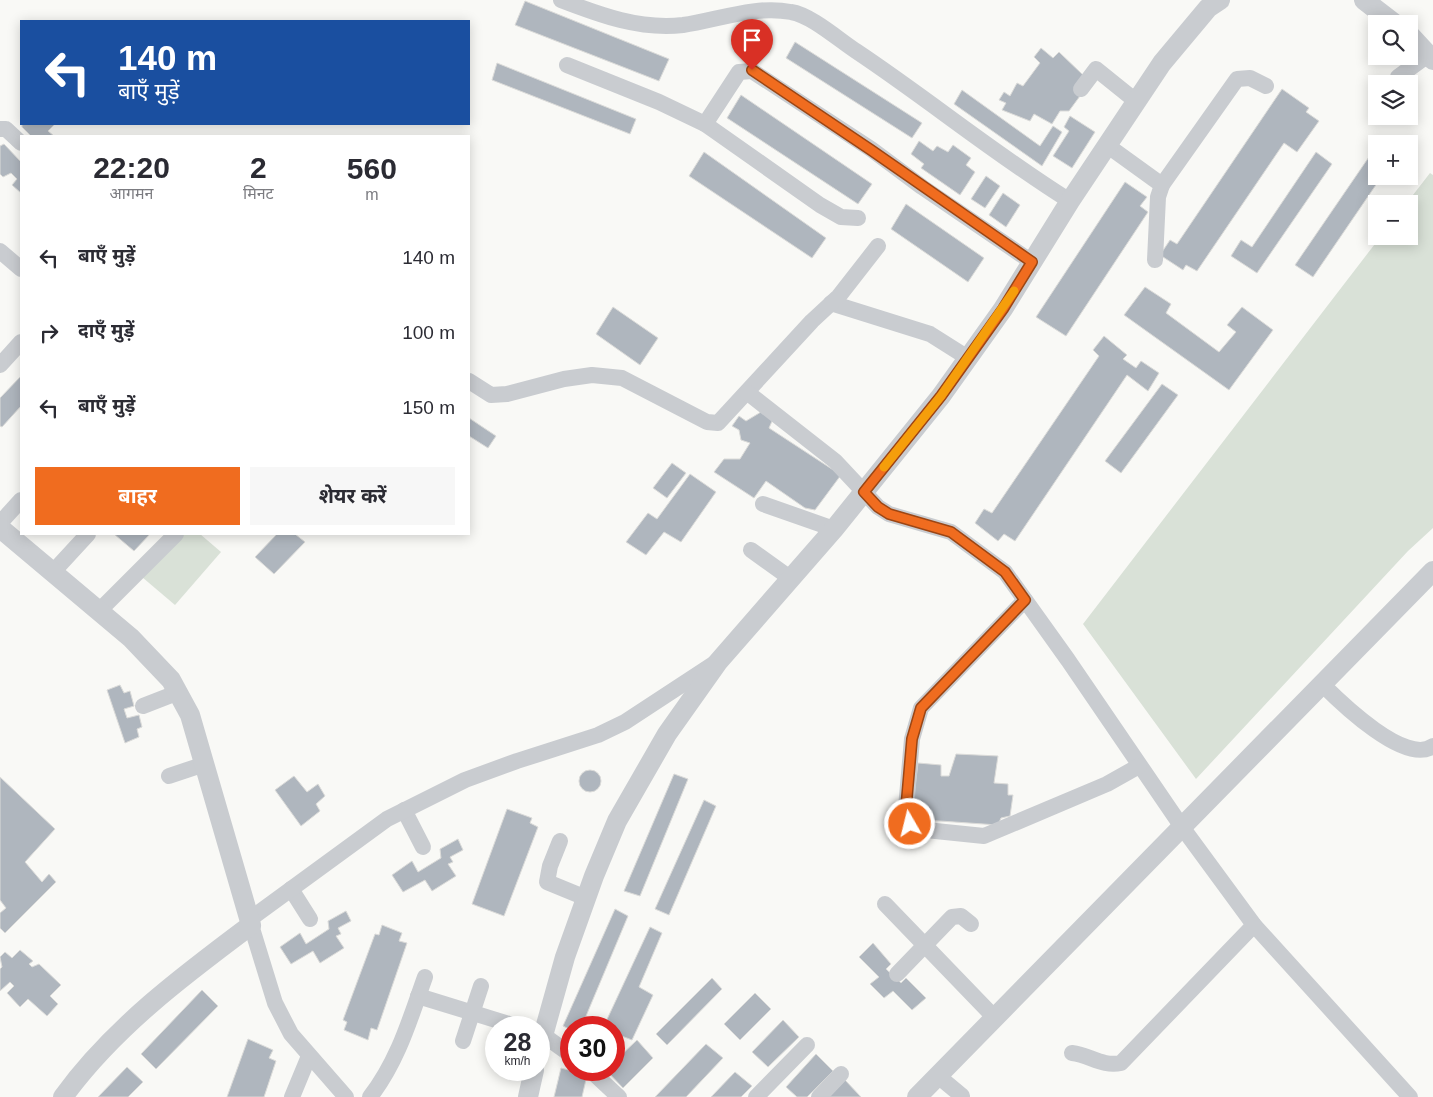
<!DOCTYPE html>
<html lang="hi">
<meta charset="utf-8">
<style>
:root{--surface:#fff;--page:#f7f7f7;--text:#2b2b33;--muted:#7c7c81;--accent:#f06c1f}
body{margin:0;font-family:Arial,"Noto Sans Devanagari",sans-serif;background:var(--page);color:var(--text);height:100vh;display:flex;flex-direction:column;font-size:19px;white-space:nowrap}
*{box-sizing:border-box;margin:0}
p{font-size:16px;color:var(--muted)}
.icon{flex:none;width:28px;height:28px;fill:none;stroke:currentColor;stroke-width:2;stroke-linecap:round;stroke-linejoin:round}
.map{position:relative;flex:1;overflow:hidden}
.side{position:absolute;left:20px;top:135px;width:450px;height:400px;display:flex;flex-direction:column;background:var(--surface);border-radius:0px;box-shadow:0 2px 12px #0003}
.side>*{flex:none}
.top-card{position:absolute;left:20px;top:20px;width:450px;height:105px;border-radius:0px;box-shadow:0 2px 12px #0003;background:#1a4fa0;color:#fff;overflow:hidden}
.tools{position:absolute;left:1368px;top:15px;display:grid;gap:10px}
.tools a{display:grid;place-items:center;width:50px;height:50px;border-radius:0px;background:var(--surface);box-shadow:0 2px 12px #0003;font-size:25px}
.speed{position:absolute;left:485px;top:1016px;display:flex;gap:10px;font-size:25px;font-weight:700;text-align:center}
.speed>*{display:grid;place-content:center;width:65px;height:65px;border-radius:50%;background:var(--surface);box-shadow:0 2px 12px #0003;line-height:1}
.speed small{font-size:12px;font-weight:400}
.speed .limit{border:8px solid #d22;background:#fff;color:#111}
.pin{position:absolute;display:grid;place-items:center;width:42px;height:42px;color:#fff;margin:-51px -21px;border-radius:50% 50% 50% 0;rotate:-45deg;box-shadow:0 0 5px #0007}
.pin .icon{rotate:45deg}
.me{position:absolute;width:55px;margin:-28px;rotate:352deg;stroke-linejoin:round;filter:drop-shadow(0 0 4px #0008)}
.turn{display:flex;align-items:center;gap:18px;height:105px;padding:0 15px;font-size:22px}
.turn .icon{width:65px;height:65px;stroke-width:2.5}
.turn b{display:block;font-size:35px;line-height:42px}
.eta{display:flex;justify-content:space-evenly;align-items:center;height:85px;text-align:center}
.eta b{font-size:30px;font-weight:700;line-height:35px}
.cta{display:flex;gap:10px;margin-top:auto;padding:10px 15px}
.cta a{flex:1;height:58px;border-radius:0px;background:var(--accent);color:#fff;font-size:20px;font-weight:700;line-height:58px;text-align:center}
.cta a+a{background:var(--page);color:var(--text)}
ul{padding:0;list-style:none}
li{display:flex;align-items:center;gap:15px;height:75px;padding:0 15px}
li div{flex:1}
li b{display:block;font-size:19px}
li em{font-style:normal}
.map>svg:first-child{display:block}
.green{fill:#d9e1d7}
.building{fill:#afb6be;stroke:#dbdbd9}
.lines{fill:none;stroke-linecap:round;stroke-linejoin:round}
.minor{stroke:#c9ccd0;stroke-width:16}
.tertiary{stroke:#c9ccd0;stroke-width:20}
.route-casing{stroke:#9c4614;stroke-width:12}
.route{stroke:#f06c1f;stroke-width:9}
.slow{stroke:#f59e0b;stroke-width:9}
</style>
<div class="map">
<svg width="1433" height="1097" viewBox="0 0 1433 1097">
<rect width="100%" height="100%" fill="#f9f9f6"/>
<g class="green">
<polygon points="1430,173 1433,175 1433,528 1408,551 1196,779 1083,624 1381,236 1409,236 1409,204 1406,204"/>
<polygon points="183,534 200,534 221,552 175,605 142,577"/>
</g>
<g class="building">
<polygon points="525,1 669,59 659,81 515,25"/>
<polygon points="795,42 922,123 912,138 786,58"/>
<polygon points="1041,48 1053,58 1059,52 1083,75 1080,96 1069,111 1060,111 1052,124 1034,114 1030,121 1002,110 1006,103 999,100 1004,92 1010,96 1017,83 1023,86 1040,63 1034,57"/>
<polygon points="497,63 636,119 630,134 492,80"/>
<polygon points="1282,89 1309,108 1306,112 1319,121 1297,152 1284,143 1197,271 1186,265 1183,270 1160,255 1170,240 1177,244"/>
<polygon points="962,90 1040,146 1053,126 1062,132 1042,166 954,104"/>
<polygon points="741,95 872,184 858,204 727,118"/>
<polygon points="1070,116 1095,132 1072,168 1053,156 1069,131 1064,127"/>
<polygon points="22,124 52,124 54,125 48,131 54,136 31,136 22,127"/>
<polygon points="919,141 933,151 937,146 948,152 953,145 971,158 966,165 975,172 960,195 921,168 924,164 911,154"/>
<polygon points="4,144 21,162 21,193 12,185 17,179 11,173 3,177 0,174 0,146"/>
<polygon points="704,152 826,238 812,258 689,176"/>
<polygon points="1316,152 1332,164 1257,273 1231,256 1241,240 1252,247"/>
<polygon points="1371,154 1376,157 1376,176 1382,176 1313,277 1295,265"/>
<polygon points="986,176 1000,186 985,208 971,199"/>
<polygon points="1125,182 1147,197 1140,206 1148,212 1066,336 1036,317"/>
<polygon points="1003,193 1020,205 1006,227 989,215"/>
<polygon points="906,204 984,258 968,282 891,229"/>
<polygon points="1145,287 1171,304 1166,313 1219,352 1236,332 1227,325 1242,307 1273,330 1229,390 1124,315"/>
<polygon points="613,307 658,338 640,365 596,334"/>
<polygon points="1104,336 1127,355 1123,359 1136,368 1141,361 1159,373 1148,391 1127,375 1015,541 1004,534 998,541 975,523 984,509 992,513 1099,356 1093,350"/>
<polygon points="21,376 21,406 2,427 0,426 0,398"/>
<polygon points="1162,384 1178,395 1121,473 1105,461"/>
<polygon points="761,412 773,419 769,428 841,475 815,510 805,508 766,481 754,498 714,472 724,459 740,459 750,443 741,440 739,430 732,426 739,416 746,421"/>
<polygon points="469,418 496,436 488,448 469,436"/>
<polygon points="672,463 686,473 667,498 653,488"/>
<polygon points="690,474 716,492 681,542 664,532 646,555 626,542 648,513 657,519"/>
<polygon points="114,534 150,534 134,551"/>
<polygon points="277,534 295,534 305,542 274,574 255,557"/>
<polygon points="120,685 124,693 130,691 134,706 124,709 127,718 139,715 142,727 137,729 139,737 125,743 107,690"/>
<polygon points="956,754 998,756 994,783 1008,784 1008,795 1013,795 1010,816 1001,818 998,825 911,819 918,763 941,765 941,776 949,776"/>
<circle cx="590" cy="781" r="11"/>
<polygon points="674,774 688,779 640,896 624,891"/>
<polygon points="294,776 307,792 318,784 325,796 316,804 320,811 301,826 275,790"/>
<polygon points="0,777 55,829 25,862 42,882 49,874 56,882 5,933 0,928 0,913 6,908 0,900"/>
<polygon points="704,800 716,806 669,915 655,909"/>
<polygon points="507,809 532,818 530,823 538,827 504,916 472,904"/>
<polygon points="458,839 463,850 450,857 453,862 448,864 456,876 432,891 425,880 403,892 392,875 412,861 418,872 441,858 440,849"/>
<polygon points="615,909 628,916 581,1028 571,1028 571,1030 563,1026"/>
<polygon points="346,911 351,921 338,928 341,934 336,936 344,948 320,963 313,951 291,964 280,947 300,933 306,944 329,929 328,921"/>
<polygon points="382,925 402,933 399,941 407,943 377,1030 371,1028 368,1040 344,1030 347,1022 343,1020 375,934 379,935"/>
<polygon points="650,927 662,933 639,987 653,995 632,1040 614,1033 614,1028 603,1028"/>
<polygon points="873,943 891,964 886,969 901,983 906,978 926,998 912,1010 893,991 884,998 870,984 879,977 859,957"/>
<polygon points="20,950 33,961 29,964 32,967 39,964 61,985 50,996 58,1004 47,1016 28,999 20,1007 7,993 14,986 10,982 0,991 0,969 2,967 0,957 5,952 12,958"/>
<polygon points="712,978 722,989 667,1045 656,1034"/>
<polygon points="202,990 218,1006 156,1069 141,1054"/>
<polygon points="755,993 771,1009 740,1040 724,1024"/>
<polygon points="783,1020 799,1037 768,1067 752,1052"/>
<polygon points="248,1039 273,1050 269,1058 276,1061 264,1097 227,1097"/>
<polygon points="637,1040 653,1058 623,1088 606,1070 614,1070 614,1062"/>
<polygon points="706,1044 723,1058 686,1097 655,1097"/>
<polygon points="816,1054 833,1071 807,1097 797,1097 786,1087"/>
<polygon points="127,1067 143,1082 128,1097 98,1097"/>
<polygon points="561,1068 587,1075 582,1097 554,1097"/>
<polygon points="735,1072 752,1086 741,1097 711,1097"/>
<polygon points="845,1080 861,1097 829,1097"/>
</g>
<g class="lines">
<g class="minor">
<path d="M561,0C600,15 640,30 683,25C718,20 755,5 791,12C811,15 839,40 856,51C928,99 996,155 1070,201"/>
<polyline points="567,65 659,102 705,124 739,72 752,71 871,149 922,187 1032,262"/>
<polyline points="1398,77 1428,55"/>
<polyline points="1081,89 1096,69 1137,102"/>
<polyline points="705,124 820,205 841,217 858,218"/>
<polyline points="0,129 6,129 21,143"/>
<polyline points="1108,146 1162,185 1158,197 1155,260"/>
<polyline points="1162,185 1237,79 1250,78 1266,86"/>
<polyline points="0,251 21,269"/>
<polyline points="831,303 930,334 968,358"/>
<polyline points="0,365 21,342"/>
<polyline points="469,381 491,395 507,394 564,379 592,375 622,378 707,422 718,423 812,321 839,296 878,246"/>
<polyline points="748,393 835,461 878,507 889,514 951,532 1005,572 1068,660 1182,827 1254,925 1410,1097"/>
<polyline points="763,504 834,529"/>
<polyline points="0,523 21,500"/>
<polyline points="751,550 790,578"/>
<polyline points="53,572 88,534"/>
<polyline points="1025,600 921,708 912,739 906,808 910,824 916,829 984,836 1107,784 1139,766"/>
<polyline points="99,611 176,534"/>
<path d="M1323,685C1341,703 1406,766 1433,746"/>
<polyline points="143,706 179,692"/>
<polyline points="169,776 205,764"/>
<polyline points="404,810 423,847"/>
<polyline points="560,841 550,866 547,882 586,898"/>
<polyline points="291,889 310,919"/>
<polyline points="885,904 995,1018"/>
<polyline points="250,919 387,819 465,780 517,761 598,735 625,722 715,663"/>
<polyline points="251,925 275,1003 291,1034 346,1097"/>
<polyline points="897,974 952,917 961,916 971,924"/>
<polyline points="418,996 522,1028"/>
<polyline points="539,1032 571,1055"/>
<polyline points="463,1041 481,986"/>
<path d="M1072,1053C1090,1055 1102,1067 1121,1063L1254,925"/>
<polyline points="590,1070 619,1097"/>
<polyline points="938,1076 962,1096"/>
<polyline points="292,1097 309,1056"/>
<path d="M370,1097C398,1061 410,1019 425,977"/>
<polyline points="756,1097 807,1045"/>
<polyline points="819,1097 841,1074"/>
</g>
<g class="tertiary">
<polyline points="1364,0 1395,24"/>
<polyline points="1409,34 1433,60"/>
<path d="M0,528L131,638L171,680L190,715L251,925C184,975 113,1028 63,1097"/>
<polyline points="539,1050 565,957 594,876 617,821 667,734 718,662 834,529 941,396 1003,309 1070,201 1162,63 1208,8 1220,0"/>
<polyline points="528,1097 534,1070"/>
<polyline points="917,1097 1433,571"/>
</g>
</g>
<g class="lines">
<g class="route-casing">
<polyline id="route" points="752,70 871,150 1032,262 1003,309 941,396 864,492 878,507 889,514 951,532 1005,572 1025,600 921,708 912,739 906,808 910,824"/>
</g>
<use href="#route" class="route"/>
<polyline class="slow" points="884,467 941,396 1014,291"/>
</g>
</svg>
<div class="tools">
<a><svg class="icon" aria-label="search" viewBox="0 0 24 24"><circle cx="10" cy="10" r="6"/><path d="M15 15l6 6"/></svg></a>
<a><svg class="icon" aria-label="layers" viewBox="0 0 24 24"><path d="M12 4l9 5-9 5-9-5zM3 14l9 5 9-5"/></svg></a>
<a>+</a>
<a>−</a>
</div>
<div class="speed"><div>28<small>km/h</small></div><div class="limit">30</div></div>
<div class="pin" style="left:752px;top:70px;background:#d93025"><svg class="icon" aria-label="arrive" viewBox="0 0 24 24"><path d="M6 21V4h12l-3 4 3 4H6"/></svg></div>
<svg class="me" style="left:910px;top:824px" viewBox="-20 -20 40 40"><circle r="17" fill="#f06c1f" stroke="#fff" stroke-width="3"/><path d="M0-11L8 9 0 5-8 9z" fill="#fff"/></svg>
<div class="top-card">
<div class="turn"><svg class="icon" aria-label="left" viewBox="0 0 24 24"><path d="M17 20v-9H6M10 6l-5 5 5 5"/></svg><div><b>140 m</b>बाएँ मुड़ें</div></div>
</div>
<section class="side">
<div class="eta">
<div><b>22:20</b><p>आगमन</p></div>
<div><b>2</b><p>मिनट</p></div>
<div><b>560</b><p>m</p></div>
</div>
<ul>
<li><svg class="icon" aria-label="left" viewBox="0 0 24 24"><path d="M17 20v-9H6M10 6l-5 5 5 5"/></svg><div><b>बाएँ मुड़ें</b></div><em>140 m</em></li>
<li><svg class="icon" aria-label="right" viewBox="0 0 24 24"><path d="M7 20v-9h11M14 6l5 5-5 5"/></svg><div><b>दाएँ मुड़ें</b></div><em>100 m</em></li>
<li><svg class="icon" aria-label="left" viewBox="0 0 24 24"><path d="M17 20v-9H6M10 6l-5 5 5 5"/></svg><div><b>बाएँ मुड़ें</b></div><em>150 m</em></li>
</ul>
<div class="cta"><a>बाहर</a><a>शेयर करें</a></div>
</section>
</div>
